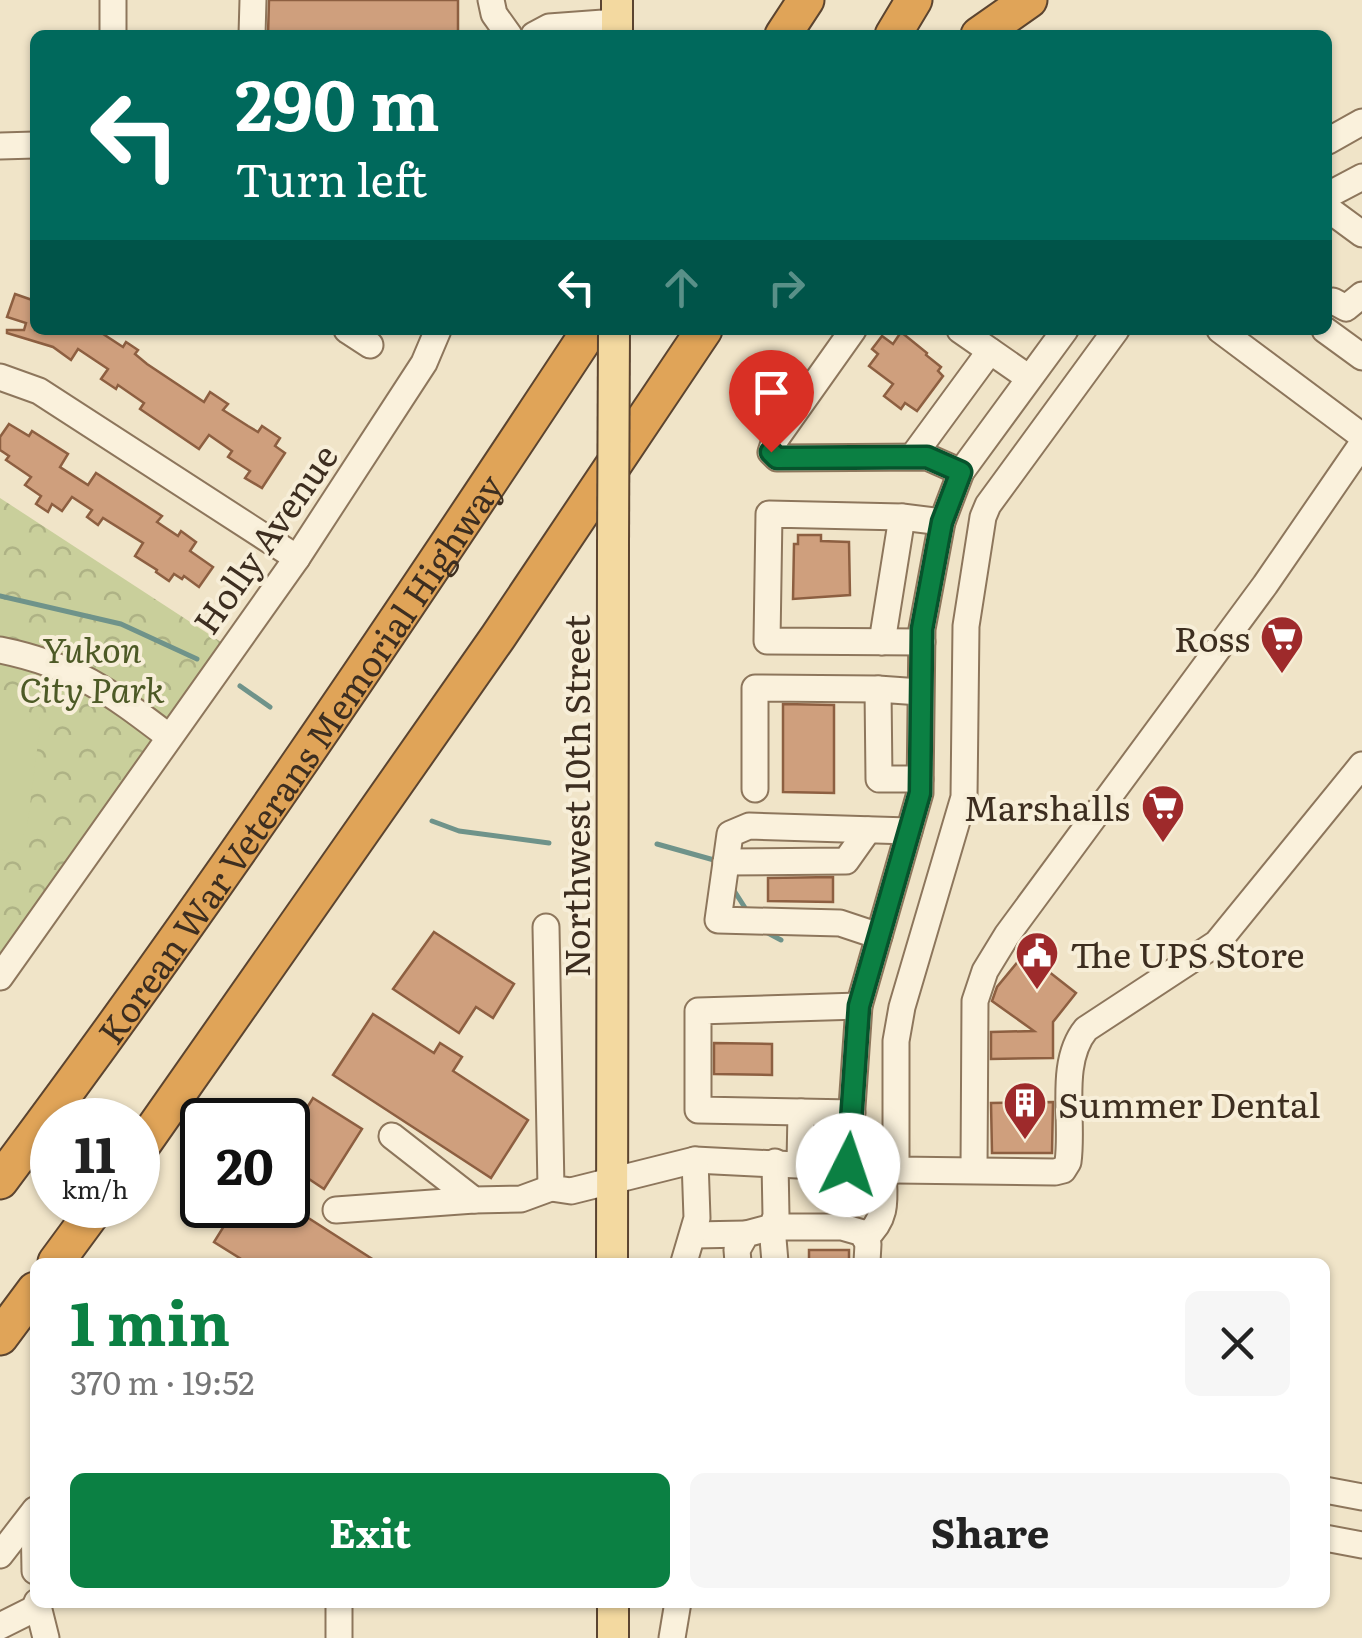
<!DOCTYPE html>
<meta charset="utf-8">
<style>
:root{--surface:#fff;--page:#f6f6f6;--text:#222;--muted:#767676;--accent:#0b8043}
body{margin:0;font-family:Literata,serif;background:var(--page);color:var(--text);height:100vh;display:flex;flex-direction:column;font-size:38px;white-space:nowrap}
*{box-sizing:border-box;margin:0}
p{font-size:32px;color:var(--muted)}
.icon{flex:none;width:55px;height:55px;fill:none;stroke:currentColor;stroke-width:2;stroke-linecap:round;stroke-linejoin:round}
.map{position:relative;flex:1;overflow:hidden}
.panel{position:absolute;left:30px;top:1258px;width:1300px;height:350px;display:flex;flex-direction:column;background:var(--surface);border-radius:15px;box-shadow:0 2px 8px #0004}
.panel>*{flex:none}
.hud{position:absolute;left:30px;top:30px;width:1302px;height:305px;border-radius:15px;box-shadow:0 2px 8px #0004;background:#00695c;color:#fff;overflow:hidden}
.speed{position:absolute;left:30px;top:1098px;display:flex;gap:20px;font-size:50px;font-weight:700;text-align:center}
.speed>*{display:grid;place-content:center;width:130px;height:130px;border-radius:50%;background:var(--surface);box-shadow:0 2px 8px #0004;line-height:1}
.speed small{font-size:25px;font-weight:400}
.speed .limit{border:5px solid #111;border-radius:15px;background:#fff;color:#111}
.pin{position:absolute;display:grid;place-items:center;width:85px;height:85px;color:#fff;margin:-102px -42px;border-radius:50% 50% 50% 0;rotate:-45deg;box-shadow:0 0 10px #0007}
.pin .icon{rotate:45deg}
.me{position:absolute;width:110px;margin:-55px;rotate:4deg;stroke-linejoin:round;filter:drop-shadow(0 0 8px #0008)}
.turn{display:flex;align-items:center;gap:35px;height:210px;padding:0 40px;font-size:45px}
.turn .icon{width:130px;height:130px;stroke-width:2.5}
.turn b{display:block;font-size:70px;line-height:85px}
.lanes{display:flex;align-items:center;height:95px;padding:0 40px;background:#0003;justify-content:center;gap:50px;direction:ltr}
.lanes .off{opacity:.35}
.round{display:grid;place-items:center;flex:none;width:105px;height:105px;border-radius:15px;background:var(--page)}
.summary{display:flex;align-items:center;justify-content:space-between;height:170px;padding:0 40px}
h1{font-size:60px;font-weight:700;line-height:75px;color:var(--accent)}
.button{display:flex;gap:20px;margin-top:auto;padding:20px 40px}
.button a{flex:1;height:115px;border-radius:15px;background:var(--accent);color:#fff;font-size:40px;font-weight:700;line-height:115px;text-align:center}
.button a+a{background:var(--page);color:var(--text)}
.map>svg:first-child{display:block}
.forest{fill:url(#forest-crowns)}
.garden{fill:#c9cf9b}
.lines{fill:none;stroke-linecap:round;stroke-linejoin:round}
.stream{stroke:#6f938a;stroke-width:5}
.building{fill:#cf9f7d;stroke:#8d5f41;stroke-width:2.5}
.minor-casing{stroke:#8d765c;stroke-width:29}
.major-casing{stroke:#5b4430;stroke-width:34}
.highway-casing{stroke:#5b4430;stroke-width:39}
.minor{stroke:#faf1dc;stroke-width:25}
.major{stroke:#f3d9a0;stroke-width:30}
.highway{stroke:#e0a458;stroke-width:35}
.major-bridge-casing{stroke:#5b4430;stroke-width:34;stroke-linecap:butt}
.major-bridge{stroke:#f3d9a0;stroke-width:30}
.route-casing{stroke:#07532c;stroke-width:25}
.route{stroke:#0b8043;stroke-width:18}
.labels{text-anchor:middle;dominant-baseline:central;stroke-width:8;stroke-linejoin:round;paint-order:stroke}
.street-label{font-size:35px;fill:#3d2e20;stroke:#f7eed8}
.poi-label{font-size:35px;fill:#3d2e20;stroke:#f7eed8;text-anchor:end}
.park-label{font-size:35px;font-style:italic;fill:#4d5a26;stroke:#f7eed8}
</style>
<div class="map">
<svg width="1362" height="1638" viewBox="0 0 1362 1638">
<defs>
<pattern id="forest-crowns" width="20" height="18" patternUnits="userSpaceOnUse" patternTransform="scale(2.5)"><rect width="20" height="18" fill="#c9cf9b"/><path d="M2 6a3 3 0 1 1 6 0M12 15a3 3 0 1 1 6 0" fill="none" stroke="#aeb285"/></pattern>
</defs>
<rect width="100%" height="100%" fill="#f0e4c8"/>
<polygon class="forest" points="0,498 224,644 0,954"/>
<polygon class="garden" points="0,699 20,699 40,727 27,828 12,855 0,848"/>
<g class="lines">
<g class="stream">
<polyline points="0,596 121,624 197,659"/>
<polyline points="240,686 270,707"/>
<polyline points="432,821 459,831 549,843"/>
<polyline points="657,844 714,860 717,863"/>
<polyline points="733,889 749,914"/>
<polyline points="762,930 781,940"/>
</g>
</g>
<g class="building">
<polygon points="269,0 458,0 458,35 268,35"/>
<polygon points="15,294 35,301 35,330 97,330 123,347 126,342 138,350 135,354 147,364 204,402 210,392 228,404 223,410 248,426 258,432 262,426 280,438 275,446 285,453 262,488 245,478 250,471 228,457 232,451 209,435 199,449 140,409 144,403 118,385 116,389 101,379 108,369 78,349 71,360 53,347 7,333 7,330 24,330 26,323 7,317"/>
<polygon points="901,332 927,353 926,355 941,367 938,371 943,376 917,411 905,403 901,409 884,396 893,384 869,366 878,354 872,349 882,336 893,344"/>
<polygon points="9,424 29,436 32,431 68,454 60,467 88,485 96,473 162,516 157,522 178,536 181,531 196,542 190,551 213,567 199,587 184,576 182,579 174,574 169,581 156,572 157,570 135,556 143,543 103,518 98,525 87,517 92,510 72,497 62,511 52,504 48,512 36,504 41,496 25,485 31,477 6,460 9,456 0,450 0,437"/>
<polygon points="798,535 821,535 821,541 849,542 850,595 793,599 794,544 798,544"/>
<polygon points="783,704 834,705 834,793 783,792"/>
<polygon points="833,877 833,902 768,901 768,878"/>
<polygon points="434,932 514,984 493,1018 476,1007 459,1033 393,989"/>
<polygon points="1025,953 1076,993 1053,1022 1053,1058 991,1059 991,1032 1034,1031 992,1001 997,987"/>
<polygon points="373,1014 434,1053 440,1043 462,1057 453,1071 528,1120 491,1178 333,1075"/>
<polygon points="714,1043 772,1044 772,1075 714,1074"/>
<polygon points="313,1098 362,1129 324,1189 288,1165 288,1138"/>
<polygon points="1053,1102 1052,1153 992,1153 991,1103"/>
<polygon points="237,1205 288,1205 377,1262 246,1262 214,1242"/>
<rect x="809" y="1250" width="40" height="12"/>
</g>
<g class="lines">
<g class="minor-casing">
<g id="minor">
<polyline points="491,0 494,14 509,35"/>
<polyline points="113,35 113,0"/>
<polyline points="252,35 253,0"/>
<polyline points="534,35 549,27 617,22"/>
<polyline points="1328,141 1362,122"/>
<polyline points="0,146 35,145"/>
<polyline points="1328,195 1362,177"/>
<polyline points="1328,209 1362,234"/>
<polyline points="1333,301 1346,308 1362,295"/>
<polyline points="347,330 370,345"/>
<polyline points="853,330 775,440 771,452 777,458 927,457 961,472"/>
<polyline points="960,330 1029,378"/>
<polyline points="1220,330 1362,436"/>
<polyline points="1325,330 1362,357"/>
<polyline points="0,377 39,391 297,558"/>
<polyline points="913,456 990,351"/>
<polyline points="882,642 902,517"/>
<polyline points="922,642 767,641 769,514 902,517 942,522"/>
<path d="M0,650C74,665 109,691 168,736"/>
<polyline points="920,692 878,689 879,779 920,779"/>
<polyline points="755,789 755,688 878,689"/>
<polyline points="726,862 846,861 868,830"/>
<path d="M546,927L551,1188L571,1191L695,1160L896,1170L1055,1172L1063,1170L1068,1162C1074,1120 1058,1063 1086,1029L1217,943L1362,765"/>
<polyline points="879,936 840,923 718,920 730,834 749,826 909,831"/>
<polyline points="0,977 297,558 424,363 438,330"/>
<polyline points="801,1112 698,1110 698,1011 859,1006"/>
<polyline points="392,1136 474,1200 521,1199 551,1188"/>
<polyline points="800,1163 801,1112 852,1113"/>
<polyline points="848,1165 859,1006 920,793 922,629 942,522 961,472 1065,330"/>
<polyline points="896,1170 896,1041 902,1007 964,797 966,626 983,517 988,505 1116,330"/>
<polyline points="974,1170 975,1001 985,971 1007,935 1265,585 1362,444"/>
<polyline points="336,1210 474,1200"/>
<polyline points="694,1235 746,1234"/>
<path d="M865,1238C889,1217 884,1198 883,1168"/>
<polyline points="684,1262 697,1218 695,1160"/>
<polyline points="738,1262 737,1250 746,1234 772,1227 776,1216 775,1162"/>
<polyline points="775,1262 772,1227 842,1227 863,1233 868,1244 867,1262"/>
<polyline points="1325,1490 1362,1497"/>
<polyline points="34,1512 35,1571"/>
<polyline points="1325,1538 1362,1545"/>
<polyline points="0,1555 35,1510"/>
<polyline points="37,1602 46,1638"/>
<polyline points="339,1602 339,1638"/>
<polyline points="0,1626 38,1607"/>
<polyline points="672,1638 678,1602"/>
</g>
</g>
<g class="major-casing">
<g id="major">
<polyline points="617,35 617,0"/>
<polyline points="612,1262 613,546"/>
<polyline points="613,1638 613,1602"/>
</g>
</g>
<g class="highway-casing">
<g id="highway">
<polyline points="783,35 806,0"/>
<polyline points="893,35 914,0"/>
<polyline points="979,35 1029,0"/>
<polyline points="138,1151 498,637 704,330"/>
<path id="s1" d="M0,1181C207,905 400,618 590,330"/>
<polyline points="56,1262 98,1205"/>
<polyline points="0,1337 35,1290"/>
</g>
</g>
<use href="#minor" class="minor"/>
<use href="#major" class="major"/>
<use href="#highway" class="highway"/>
<g class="major-bridge-casing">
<polyline id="major-bridge" points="613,546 614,330"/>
</g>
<use href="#major-bridge" class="major-bridge"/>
</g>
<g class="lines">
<g class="route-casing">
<polyline id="route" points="771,452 777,458 927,457 961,472 942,522 922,629 920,793 859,1006 848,1165"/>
</g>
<use href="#route" class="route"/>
</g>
<defs>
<g id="supermarket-pin" transform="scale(2.25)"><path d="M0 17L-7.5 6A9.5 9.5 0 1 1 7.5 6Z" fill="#9e2a2b" stroke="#f7eed8"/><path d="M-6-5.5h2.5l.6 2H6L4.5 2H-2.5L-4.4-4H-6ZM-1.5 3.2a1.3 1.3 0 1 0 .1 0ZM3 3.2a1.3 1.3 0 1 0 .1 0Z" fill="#fff"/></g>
<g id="civic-pin" transform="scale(2.25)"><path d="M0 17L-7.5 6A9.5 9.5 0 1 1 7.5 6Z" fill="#9e2a2b" stroke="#f7eed8"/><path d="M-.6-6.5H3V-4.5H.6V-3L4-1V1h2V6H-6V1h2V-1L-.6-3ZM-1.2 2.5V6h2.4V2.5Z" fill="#fff"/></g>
<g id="building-pin" transform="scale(2.25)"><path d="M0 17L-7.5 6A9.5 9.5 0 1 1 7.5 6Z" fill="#9e2a2b" stroke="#f7eed8"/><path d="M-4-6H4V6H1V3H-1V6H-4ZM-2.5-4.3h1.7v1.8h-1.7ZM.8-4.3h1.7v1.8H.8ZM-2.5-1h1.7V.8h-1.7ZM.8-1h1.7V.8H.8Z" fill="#fff"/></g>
</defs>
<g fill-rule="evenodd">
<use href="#supermarket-pin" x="1282" y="637"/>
<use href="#supermarket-pin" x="1163" y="806"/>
<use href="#civic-pin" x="1037" y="953"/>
<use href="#building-pin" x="1025" y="1103"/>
</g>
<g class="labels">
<g class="street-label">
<text transform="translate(264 538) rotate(-55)">Holly Avenue</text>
<text stroke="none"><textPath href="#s1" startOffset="518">Korean War Veterans Memorial Highway</textPath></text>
<text transform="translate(575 796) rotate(-90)">Northwest 10th Street</text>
</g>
<g class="poi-label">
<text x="1250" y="637">Ross</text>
<text x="1130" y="806">Marshalls</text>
<text x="1070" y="953" text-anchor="start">The UPS Store</text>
<text x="1058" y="1103" text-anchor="start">Summer Dental</text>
</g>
<g class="park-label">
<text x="92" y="648">Yukon<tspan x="92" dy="40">City Park</tspan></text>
</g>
</g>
</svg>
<div class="speed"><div>11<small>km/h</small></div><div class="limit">20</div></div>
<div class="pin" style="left:771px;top:452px;background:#d93025"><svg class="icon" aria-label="arrive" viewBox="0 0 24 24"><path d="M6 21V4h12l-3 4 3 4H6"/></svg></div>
<svg class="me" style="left:848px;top:1165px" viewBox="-20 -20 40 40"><circle r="19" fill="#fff"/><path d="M0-13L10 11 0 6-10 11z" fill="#0b8043"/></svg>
<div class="hud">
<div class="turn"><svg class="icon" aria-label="left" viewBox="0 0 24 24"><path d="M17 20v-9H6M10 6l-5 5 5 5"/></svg><div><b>290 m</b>Turn left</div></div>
<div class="lanes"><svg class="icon" aria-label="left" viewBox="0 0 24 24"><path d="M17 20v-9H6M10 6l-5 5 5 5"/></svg><svg class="icon off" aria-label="ahead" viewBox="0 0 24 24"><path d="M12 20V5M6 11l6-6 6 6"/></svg><svg class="icon off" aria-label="right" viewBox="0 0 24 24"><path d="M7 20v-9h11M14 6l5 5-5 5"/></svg></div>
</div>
<section class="panel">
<div class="summary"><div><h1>1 min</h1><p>370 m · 19:52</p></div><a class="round"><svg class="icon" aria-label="close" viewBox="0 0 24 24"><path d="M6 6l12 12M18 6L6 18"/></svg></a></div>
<div class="button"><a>Exit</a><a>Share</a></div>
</section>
</div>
